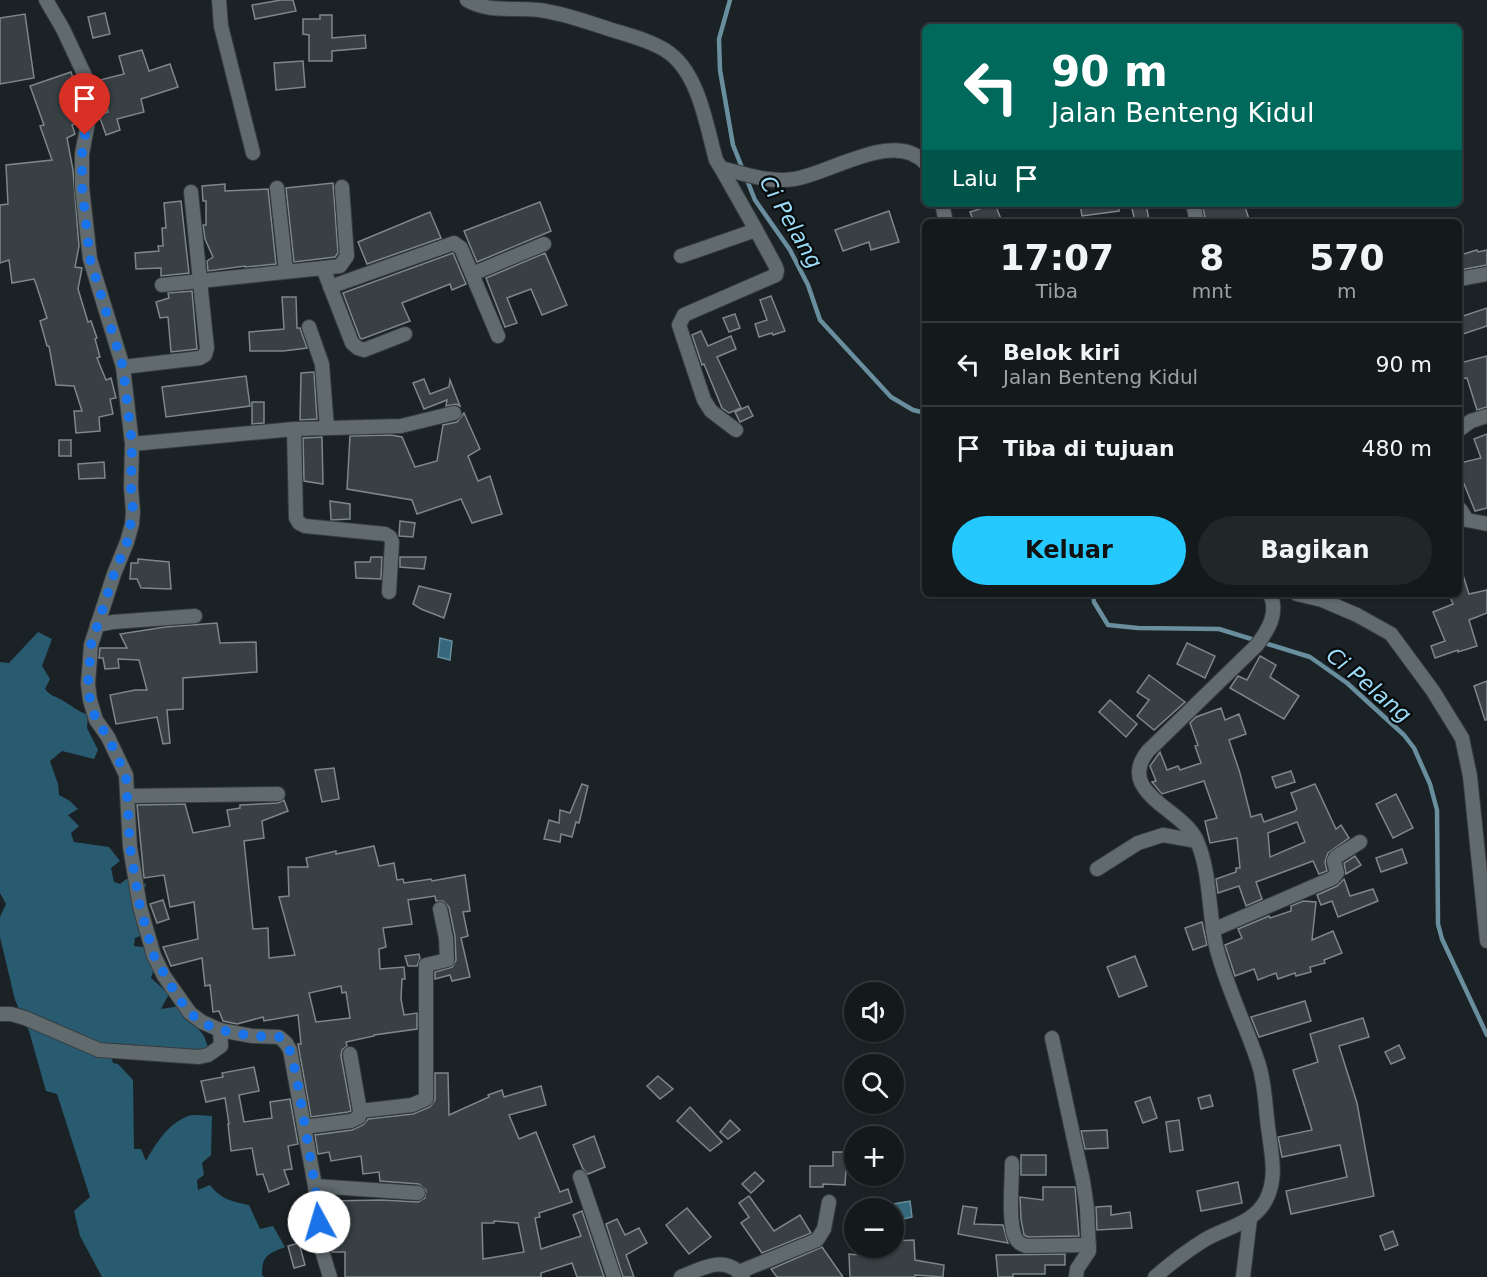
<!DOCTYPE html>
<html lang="id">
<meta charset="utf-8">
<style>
:root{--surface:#141a1c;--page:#212729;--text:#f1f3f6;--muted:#9da1a3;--line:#33383b;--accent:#26c9fe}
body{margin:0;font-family:"DejaVu Sans",sans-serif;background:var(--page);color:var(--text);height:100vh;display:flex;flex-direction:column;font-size:22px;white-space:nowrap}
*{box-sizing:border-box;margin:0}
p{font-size:20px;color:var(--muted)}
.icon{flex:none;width:33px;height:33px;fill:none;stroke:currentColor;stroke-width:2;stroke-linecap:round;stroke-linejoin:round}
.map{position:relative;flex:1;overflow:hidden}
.details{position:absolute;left:922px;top:219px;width:540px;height:378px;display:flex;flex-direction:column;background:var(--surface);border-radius:9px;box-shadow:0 2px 4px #0004,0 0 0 2px var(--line)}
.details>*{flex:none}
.banner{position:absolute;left:922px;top:24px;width:540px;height:183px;border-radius:9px;box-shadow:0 2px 4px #0004,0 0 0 2px var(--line);background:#00695c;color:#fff;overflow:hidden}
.tools{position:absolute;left:844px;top:982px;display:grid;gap:12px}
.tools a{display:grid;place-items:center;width:60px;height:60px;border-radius:50%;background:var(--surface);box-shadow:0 2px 4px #0004,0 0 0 2px var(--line);font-size:30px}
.pin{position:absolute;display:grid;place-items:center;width:51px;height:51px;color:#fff;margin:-62px -26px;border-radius:50% 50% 50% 0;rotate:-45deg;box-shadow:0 0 6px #0007}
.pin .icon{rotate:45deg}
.me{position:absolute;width:66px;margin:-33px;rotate:354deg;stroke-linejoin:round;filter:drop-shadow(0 0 4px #0008)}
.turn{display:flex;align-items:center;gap:21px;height:126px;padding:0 30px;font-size:27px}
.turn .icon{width:78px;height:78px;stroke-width:2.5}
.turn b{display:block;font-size:42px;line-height:51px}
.then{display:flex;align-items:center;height:57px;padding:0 30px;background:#0003;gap:12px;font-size:22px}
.eta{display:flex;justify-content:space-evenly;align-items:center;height:102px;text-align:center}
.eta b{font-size:36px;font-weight:700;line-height:42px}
.action{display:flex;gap:12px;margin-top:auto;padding:12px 30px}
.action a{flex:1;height:69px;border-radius:36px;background:var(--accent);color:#111;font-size:24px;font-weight:700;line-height:69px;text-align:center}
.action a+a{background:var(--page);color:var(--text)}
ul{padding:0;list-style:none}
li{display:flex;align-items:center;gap:18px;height:84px;padding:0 30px;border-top:2px solid var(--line)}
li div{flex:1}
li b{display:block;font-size:22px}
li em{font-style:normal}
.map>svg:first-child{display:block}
.forest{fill:#285b70}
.water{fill:#35687d;stroke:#698e9e;stroke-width:1.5}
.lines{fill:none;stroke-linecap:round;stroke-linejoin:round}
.stream{stroke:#698e9e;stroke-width:4.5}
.building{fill:#384044;stroke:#7d868a;stroke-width:1.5;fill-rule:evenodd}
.street-casing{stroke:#363c3e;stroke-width:16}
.street{stroke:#616a6d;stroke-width:14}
.route{stroke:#1a73e8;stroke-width:10;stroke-dasharray:0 18}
.labels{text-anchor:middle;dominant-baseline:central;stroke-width:4.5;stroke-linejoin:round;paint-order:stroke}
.water-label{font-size:22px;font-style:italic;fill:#9bdbf7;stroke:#080b0c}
</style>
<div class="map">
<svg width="1487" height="1277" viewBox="0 0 1487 1277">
<rect width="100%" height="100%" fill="#1b2225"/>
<path class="forest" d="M38,632L52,639L42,666L50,679L45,689C50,696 55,696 62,700C72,706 76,710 88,715L87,728L98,750L94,759L62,751L50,761L58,784L59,795L70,801L78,809L68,815L79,826L71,833L74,842L109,847L120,861L111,868L114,882L120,884L129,877L146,884C143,899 136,909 138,924L152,931L135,938L134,946L142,947L154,941L160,952L151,978L169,994L161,1009L180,1006L204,1036L210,1053L112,1059L113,1063L118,1064L133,1080L134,1149H141L146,1161C156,1143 168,1124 188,1116C195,1114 205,1116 212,1116L211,1155L202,1163L204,1175L197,1180L198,1190L210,1185C220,1199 233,1202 249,1205L260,1229L273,1226L285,1247C268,1254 262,1255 262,1275L264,1277H102L80,1236L74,1211L90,1197L57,1094L46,1091L29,1031L15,1000L0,937V917L6,904L0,893V662L9,663Z"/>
<g class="water">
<polygon points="440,638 452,641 450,660 438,657"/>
<polygon points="910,1201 912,1217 894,1221 894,1209 882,1209 881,1206"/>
</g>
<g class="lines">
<g class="stream">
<polyline points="730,0 719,39 720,70 733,145 755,200 790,250 808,285 820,320 891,397 913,410 926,413"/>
<polyline points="1093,594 1094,602 1108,625 1138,628 1219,629 1310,657 1347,683 1404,735 1414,748 1430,784 1437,810 1438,924 1442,939 1487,1035"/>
</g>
</g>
<g class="building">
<polygon points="281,0 293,0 296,11 255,19 252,5"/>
<polygon points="105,13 110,34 93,38 88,17"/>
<polygon points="25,14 34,78 0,84 0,18"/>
<polygon points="320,15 332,15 332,38 365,35 366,48 332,51 332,61 309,61 309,35 303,34 303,19 320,19"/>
<polygon points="142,50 149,71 170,64 178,87 141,99 144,112 117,119 120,130 106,135 99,115 108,112 100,80 124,74 119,56"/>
<polygon points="303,61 305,87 276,90 274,63"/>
<polygon points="71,72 77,90 80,117 79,122 72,125 75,134 67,138 73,170 78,234 79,246 75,267 82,268 78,289 88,322 91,321 97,338 95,339 100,357 97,358 106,380 111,378 116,398 110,399 113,414 99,417 100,431 76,433 74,411 82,411 74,386 56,385 49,346 47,346 40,321 47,318 36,284 34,279 12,283 9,260 0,263 0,205 8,204 6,165 52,160 40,126 44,125 30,86"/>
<polygon points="333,183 338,253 335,257 294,262 286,188"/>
<polygon points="225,184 225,191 268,189 276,264 245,267 245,266 208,271 207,261 213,257 205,239 203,225 206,225 206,201 203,201 202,186"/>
<polygon points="181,201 189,273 161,276 161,268 136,269 135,253 159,251 158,246 163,246 162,228 166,228 164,203"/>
<polygon points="540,202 551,231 477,262 464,231"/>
<polygon points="995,204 1001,219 994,222 974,222 970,212"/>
<polygon points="1080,204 1119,204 1119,211 1082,216"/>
<polygon points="1131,204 1146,204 1149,220 1135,222"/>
<polygon points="1202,204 1244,204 1250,222 1206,222"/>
<polygon points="889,211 899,242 871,250 869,242 843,251 835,230"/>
<polygon points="430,212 441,238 367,264 358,242"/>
<polygon points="1477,250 1478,252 1487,250 1487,265 1460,270 1460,255"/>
<polygon points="453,253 466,284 452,290 450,284 402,303 410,321 362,339 360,338 343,293"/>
<polygon points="545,253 567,305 542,315 531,289 507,298 517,323 505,327 486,278"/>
<polygon points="192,291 197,349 171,352 168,317 160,318 156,302 169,298 168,293"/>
<polygon points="771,296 785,331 773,335 772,333 759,337 755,324 767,320 760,300"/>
<polygon points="282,297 296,297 297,328 300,328 307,348 283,351 250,351 249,332 284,329"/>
<polygon points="1487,308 1487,326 1460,335 1460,317"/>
<polygon points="735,314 740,328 729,332 723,318"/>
<polygon points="701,331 708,346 731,336 736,349 717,357 741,408 729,413 722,408 704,364 702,365 692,335"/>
<polygon points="1487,356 1487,407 1477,410 1467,378 1460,379 1460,363"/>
<polygon points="314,372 317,419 300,420 301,373"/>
<polygon points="246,376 250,406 166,417 162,387"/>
<polygon points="424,379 430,394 449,387 450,380 460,406 456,404 446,406 447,400 424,409 413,383"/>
<polygon points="252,402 264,402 264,423 252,424"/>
<polygon points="748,406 753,416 740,422 735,412"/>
<polygon points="464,413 480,449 468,456 478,481 490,476 502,514 472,523 461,499 417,514 412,500 347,489 350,436 391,435 402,437 415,467 437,461 443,425 457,422"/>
<polygon points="1487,434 1487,508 1475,511 1460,474 1460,463 1481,458 1474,439"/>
<polygon points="322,437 323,484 304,481 303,438"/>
<rect x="59" y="440" width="12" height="16"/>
<polygon points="104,462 105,478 79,479 78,464"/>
<polygon points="330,501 350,504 350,519 331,520"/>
<polygon points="400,521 415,523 413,537 399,536"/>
<polygon points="371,557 382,557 381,579 356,578 355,562 370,562"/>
<polygon points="400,557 426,557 424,569 400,567"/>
<polygon points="138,559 169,562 171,589 141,588 137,579 130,579 131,563 138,563"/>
<polygon points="1462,572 1469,594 1487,590 1487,613 1469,620 1477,646 1458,652 1458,650 1435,658 1431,646 1445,641 1433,612 1453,604 1449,594 1460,594 1460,573"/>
<polygon points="419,586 451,594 444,618 421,609 413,604"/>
<polygon points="217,623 220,643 256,642 257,672 183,678 183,709 167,710 170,743 163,744 157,717 116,724 110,695 135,690 147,690 139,660 118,659 119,668 105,669 103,658 99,658 100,648 127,648 120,634 165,627"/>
<polygon points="1187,643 1215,656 1205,678 1177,664"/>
<polygon points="1260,656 1276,665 1270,677 1299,696 1284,719 1230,688 1238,676 1247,680"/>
<polygon points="1149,675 1185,702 1154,730 1137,716 1149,700 1137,692"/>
<polygon points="1487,681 1487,720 1485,720 1474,686"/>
<polygon points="1110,700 1137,724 1126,737 1099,712"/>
<path d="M1221,708L1225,720L1239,714L1246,734L1229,740L1240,773L1251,817L1261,814L1264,822L1295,811L1297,809L1291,793L1315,784L1336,829L1341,825L1349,838L1328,853L1325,862L1327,871L1319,874L1313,861L1256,882L1262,899L1246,906L1239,886L1218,893L1216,879L1236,872V868H1240L1237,838L1210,843L1205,821L1217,818L1204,781L1162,794L1152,782L1156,781L1150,766L1160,752L1167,770L1178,766L1180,770L1201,763L1195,746L1198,745L1190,723L1196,717ZM1297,822L1305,842L1270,857L1268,833Z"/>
<polygon points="334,768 339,799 322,802 315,770"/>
<polygon points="1291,771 1295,782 1276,788 1272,777"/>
<polygon points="582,784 588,786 579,823 576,822 572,837 561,834 560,842 544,839 549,820 559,823 560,810 570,813"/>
<polygon points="1396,794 1413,828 1393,838 1376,804"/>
<path d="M284,800L288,811L262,821L264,838L244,841L253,929L268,928L269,958L295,955L279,897L289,896L288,867H308L306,858L336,851V854L374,846L379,866L394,863L397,880L403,879L404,883L431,879L432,881L465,875L470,911L463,912L468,936L461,938L470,977L452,981L450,975L435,979V972L452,967L456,960L455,936L449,907L443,901H436L435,896L408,900L412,924L383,928L386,947L379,949L380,969L404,967L405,979H402L401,999L404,1015L417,1013V1029L374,1035V1036L346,1042L347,1046L342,1050L341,1056L351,1111L348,1112L311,1117L298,1044H301L298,1015L264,1021L263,1017L237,1024L223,1021L219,1011L213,1012L210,985L205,986L202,958L171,966L163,947L198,939L194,902L170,907L164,875L144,878L137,805L185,804L193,833L230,826L227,810L240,808V805L278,803ZM341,986L342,993L346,992L350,1018L316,1022L309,993Z"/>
<polygon points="1402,849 1407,863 1381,872 1376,858"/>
<polygon points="1355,856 1361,865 1346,874 1344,863"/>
<polygon points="1344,879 1350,896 1373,889 1378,901 1338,917 1332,901 1321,905 1317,895 1337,886"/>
<polygon points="163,900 169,919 157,923 150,904"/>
<polygon points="1303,901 1316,902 1312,940 1333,931 1342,953 1324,960 1325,963 1310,967 1311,972 1296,976 1295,973 1278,979 1276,973 1258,980 1254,969 1235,976 1225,945 1242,938 1238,929 1269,916 1270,918 1291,911 1291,906"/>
<polygon points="1202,922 1207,945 1193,950 1185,928"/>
<polygon points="419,954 420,959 417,966 408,966 405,956"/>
<polygon points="1135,956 1147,986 1119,997 1107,967"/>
<polygon points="1305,1001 1311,1021 1259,1037 1251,1017"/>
<polygon points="1363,1018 1369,1037 1339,1046 1357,1103 1374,1196 1291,1214 1286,1191 1347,1177 1340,1145 1282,1157 1278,1137 1312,1130 1293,1070 1318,1062 1310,1034"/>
<polygon points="1399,1045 1405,1058 1391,1064 1385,1052"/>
<polygon points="254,1067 259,1091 239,1095 244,1122 272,1118 270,1102 290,1099 298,1144 288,1146 292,1169 284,1170 289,1184 269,1192 263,1174 257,1175 252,1148 231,1151 228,1124 229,1124 225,1098 206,1102 201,1081 223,1077 222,1073"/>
<path d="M435,1073H448L449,1115L489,1097L488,1095L502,1090L504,1097L541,1086L546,1105L509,1115L519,1139L536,1132L560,1192L568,1189L572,1202L539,1213L540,1217L535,1218L541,1249L581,1236L573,1215L582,1211L604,1277H577L572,1263L541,1273V1277H345V1252H332L329,1225V1201L382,1200L418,1202L425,1198L426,1190L419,1184L380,1181L379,1172L363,1174L361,1156L331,1161L329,1152L318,1154L315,1135L352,1130L363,1125L368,1119L413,1114L430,1107L435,1100ZM494,1221L518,1223L524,1252L483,1259L482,1223H494Z"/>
<polygon points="658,1076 673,1089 660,1099 647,1086"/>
<polygon points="1210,1095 1213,1106 1201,1109 1198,1098"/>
<polygon points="1150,1097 1157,1118 1143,1123 1135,1102"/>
<polygon points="690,1107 722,1142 710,1151 677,1121"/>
<polygon points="730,1120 740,1130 728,1139 720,1132"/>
<polygon points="1179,1120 1183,1150 1170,1152 1166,1122"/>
<polygon points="1107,1130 1108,1148 1085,1149 1081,1131"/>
<polygon points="594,1136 605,1167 588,1174 583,1169 573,1145"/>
<polygon points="833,1152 848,1152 849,1170 846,1170 845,1185 823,1184 823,1187 810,1187 810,1166 833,1166"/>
<rect x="1021" y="1155" width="25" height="20"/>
<polygon points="755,1172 764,1181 751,1193 742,1184"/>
<polygon points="1238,1182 1242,1203 1201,1211 1197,1191"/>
<polygon points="1043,1187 1075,1187 1079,1236 1028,1237 1024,1235 1021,1220 1020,1197 1043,1200"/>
<polygon points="749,1196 774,1231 800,1215 811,1233 762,1253 741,1223 749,1217 739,1203"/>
<polygon points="963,1206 977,1208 974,1224 1003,1225 1008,1243 958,1234"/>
<polygon points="1111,1206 1111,1215 1130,1212 1132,1228 1097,1230 1096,1207"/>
<polygon points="687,1208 711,1237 689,1254 666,1225"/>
<polygon points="617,1219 625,1235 639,1228 647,1243 626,1255 634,1277 623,1277 606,1224"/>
<polygon points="1393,1231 1398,1245 1385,1250 1380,1236"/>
<polygon points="914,1240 915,1260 944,1265 943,1277 915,1275 915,1277 850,1277 849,1254 879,1257 878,1248 894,1248 894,1241"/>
<polygon points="299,1243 305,1265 294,1268 288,1246"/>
<polygon points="822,1247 843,1277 777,1277 771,1269"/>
<polygon points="1065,1254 1065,1265 1045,1265 1045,1274 1013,1274 1013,1277 998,1277 996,1255"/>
</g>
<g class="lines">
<g class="street-casing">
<g id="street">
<polyline points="46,0 63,29 85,76 89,117 82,154 82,187 90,259 123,367 132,444 131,487 133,512 132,524 127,542 114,574 91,645 88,684 90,700 96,720 108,737 126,775 130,847 140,907 154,956 164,976 190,1013 202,1022 220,1030 252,1036 279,1037 286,1043 290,1050 315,1186 323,1254 330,1277"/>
<polyline points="219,0 221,26 253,153"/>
<path d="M467,0C489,13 514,7 539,10C563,13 587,22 609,29C628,35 649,40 665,50C699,71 706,125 716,160L721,168C745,174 769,183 794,179C830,174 896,128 926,164"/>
<polyline points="277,188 286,271"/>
<polyline points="942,204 946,222"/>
<polyline points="1193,204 1197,222"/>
<polyline points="681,256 756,230 721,168"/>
<polyline points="323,268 340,266 347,256 342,187"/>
<polyline points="472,274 544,244"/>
<polyline points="1460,279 1487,274"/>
<polyline points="162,285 200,281 191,192"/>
<polyline points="330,287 454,243 461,248 498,336"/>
<polyline points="309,327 322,364 327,428"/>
<polyline points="123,367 200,358 205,355 207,348 200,281 323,268 352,343 358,348 364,350 405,334"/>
<polyline points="294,429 296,518 299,523 305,526 385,534 390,537 392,542 389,592"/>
<polyline points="1460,429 1471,421 1487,416"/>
<polyline points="736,430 711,411 704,400 679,325 684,315 776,275 777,270 775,265 756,230"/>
<polyline points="132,444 294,429 401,426 454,413"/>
<polyline points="1460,509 1467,520 1487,524"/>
<polyline points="1297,594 1322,600 1357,615 1391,634 1433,691 1462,738 1470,776 1487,941"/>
<polyline points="97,625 113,622 195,616"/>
<polyline points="128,796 278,794"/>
<polyline points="1097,869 1138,843 1163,835 1197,841"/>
<polyline points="1213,930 1333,878 1337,873 1334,861 1336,857 1360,842"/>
<polyline points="0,1014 11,1014 25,1018 99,1050 199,1057 208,1055 221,1046 220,1030"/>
<polyline points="1052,1038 1083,1181 1087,1208 1089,1251 1077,1269 1076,1277"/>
<polyline points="360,1111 412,1105 426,1099 426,965 447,960 446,938 440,909"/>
<polyline points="304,1127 351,1121 359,1117 360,1111 350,1054"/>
<path d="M1012,1163C1012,1184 1008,1219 1015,1237C1018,1243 1021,1244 1026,1246L1089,1245"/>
<polyline points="580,1177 614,1277"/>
<polyline points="315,1186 418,1193"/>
<polyline points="739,1272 817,1240 824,1229 829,1202"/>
<path d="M681,1277C702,1268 726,1254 743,1277"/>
<path d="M1155,1277C1171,1263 1188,1250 1206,1239C1227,1227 1253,1224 1266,1200C1277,1179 1272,1157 1269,1134C1265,1110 1266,1085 1258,1062C1245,1023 1226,986 1216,946C1208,912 1211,871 1196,839C1182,809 1115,792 1148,751L1257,645C1268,630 1279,613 1270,594"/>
<polyline points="1243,1277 1250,1219"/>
</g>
</g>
<use href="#street" class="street"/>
</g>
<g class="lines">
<polyline class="route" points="85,135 82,154 82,187 90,259 123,367 132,444 131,487 133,512 127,542 114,574 91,645 88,684 90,700 96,720 108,737 126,776 130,847 140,907 154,956 177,996 190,1013 202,1023 220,1030 252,1036 279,1037 286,1042 292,1056 299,1091 315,1186 319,1222"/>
</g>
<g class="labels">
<g class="water-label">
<text transform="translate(791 222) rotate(60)">Ci Pelang</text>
<text transform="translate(1369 685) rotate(40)">Ci Pelang</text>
</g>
</g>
</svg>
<div class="tools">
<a><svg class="icon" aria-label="sound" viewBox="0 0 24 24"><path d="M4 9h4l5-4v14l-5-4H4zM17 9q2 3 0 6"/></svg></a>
<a><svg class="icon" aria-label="search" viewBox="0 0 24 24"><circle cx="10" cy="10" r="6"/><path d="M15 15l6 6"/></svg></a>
<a>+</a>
<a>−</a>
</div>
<div class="pin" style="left:85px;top:135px;background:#d93025"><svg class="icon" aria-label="arrive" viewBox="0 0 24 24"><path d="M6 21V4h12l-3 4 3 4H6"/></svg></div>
<svg class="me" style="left:319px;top:1222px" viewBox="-20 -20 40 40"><circle r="19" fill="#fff"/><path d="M0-13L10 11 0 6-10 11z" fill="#1a73e8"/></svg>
<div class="banner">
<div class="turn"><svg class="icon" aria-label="left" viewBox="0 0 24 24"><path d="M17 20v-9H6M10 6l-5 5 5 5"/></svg><div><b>90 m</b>Jalan Benteng Kidul</div></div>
<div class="then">Lalu<svg class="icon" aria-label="arrive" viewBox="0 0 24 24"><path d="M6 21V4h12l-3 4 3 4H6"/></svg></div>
</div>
<section class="details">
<div class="eta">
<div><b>17:07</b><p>Tiba</p></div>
<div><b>8</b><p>mnt</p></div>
<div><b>570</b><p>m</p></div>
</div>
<ul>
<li><svg class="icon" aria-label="left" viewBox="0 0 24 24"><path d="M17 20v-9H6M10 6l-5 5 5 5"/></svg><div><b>Belok kiri</b><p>Jalan Benteng Kidul</p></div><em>90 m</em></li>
<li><svg class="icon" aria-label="arrive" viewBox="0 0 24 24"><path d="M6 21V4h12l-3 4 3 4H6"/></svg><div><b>Tiba di tujuan</b></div><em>480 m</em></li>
</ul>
<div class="action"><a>Keluar</a><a>Bagikan</a></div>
</section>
</div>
